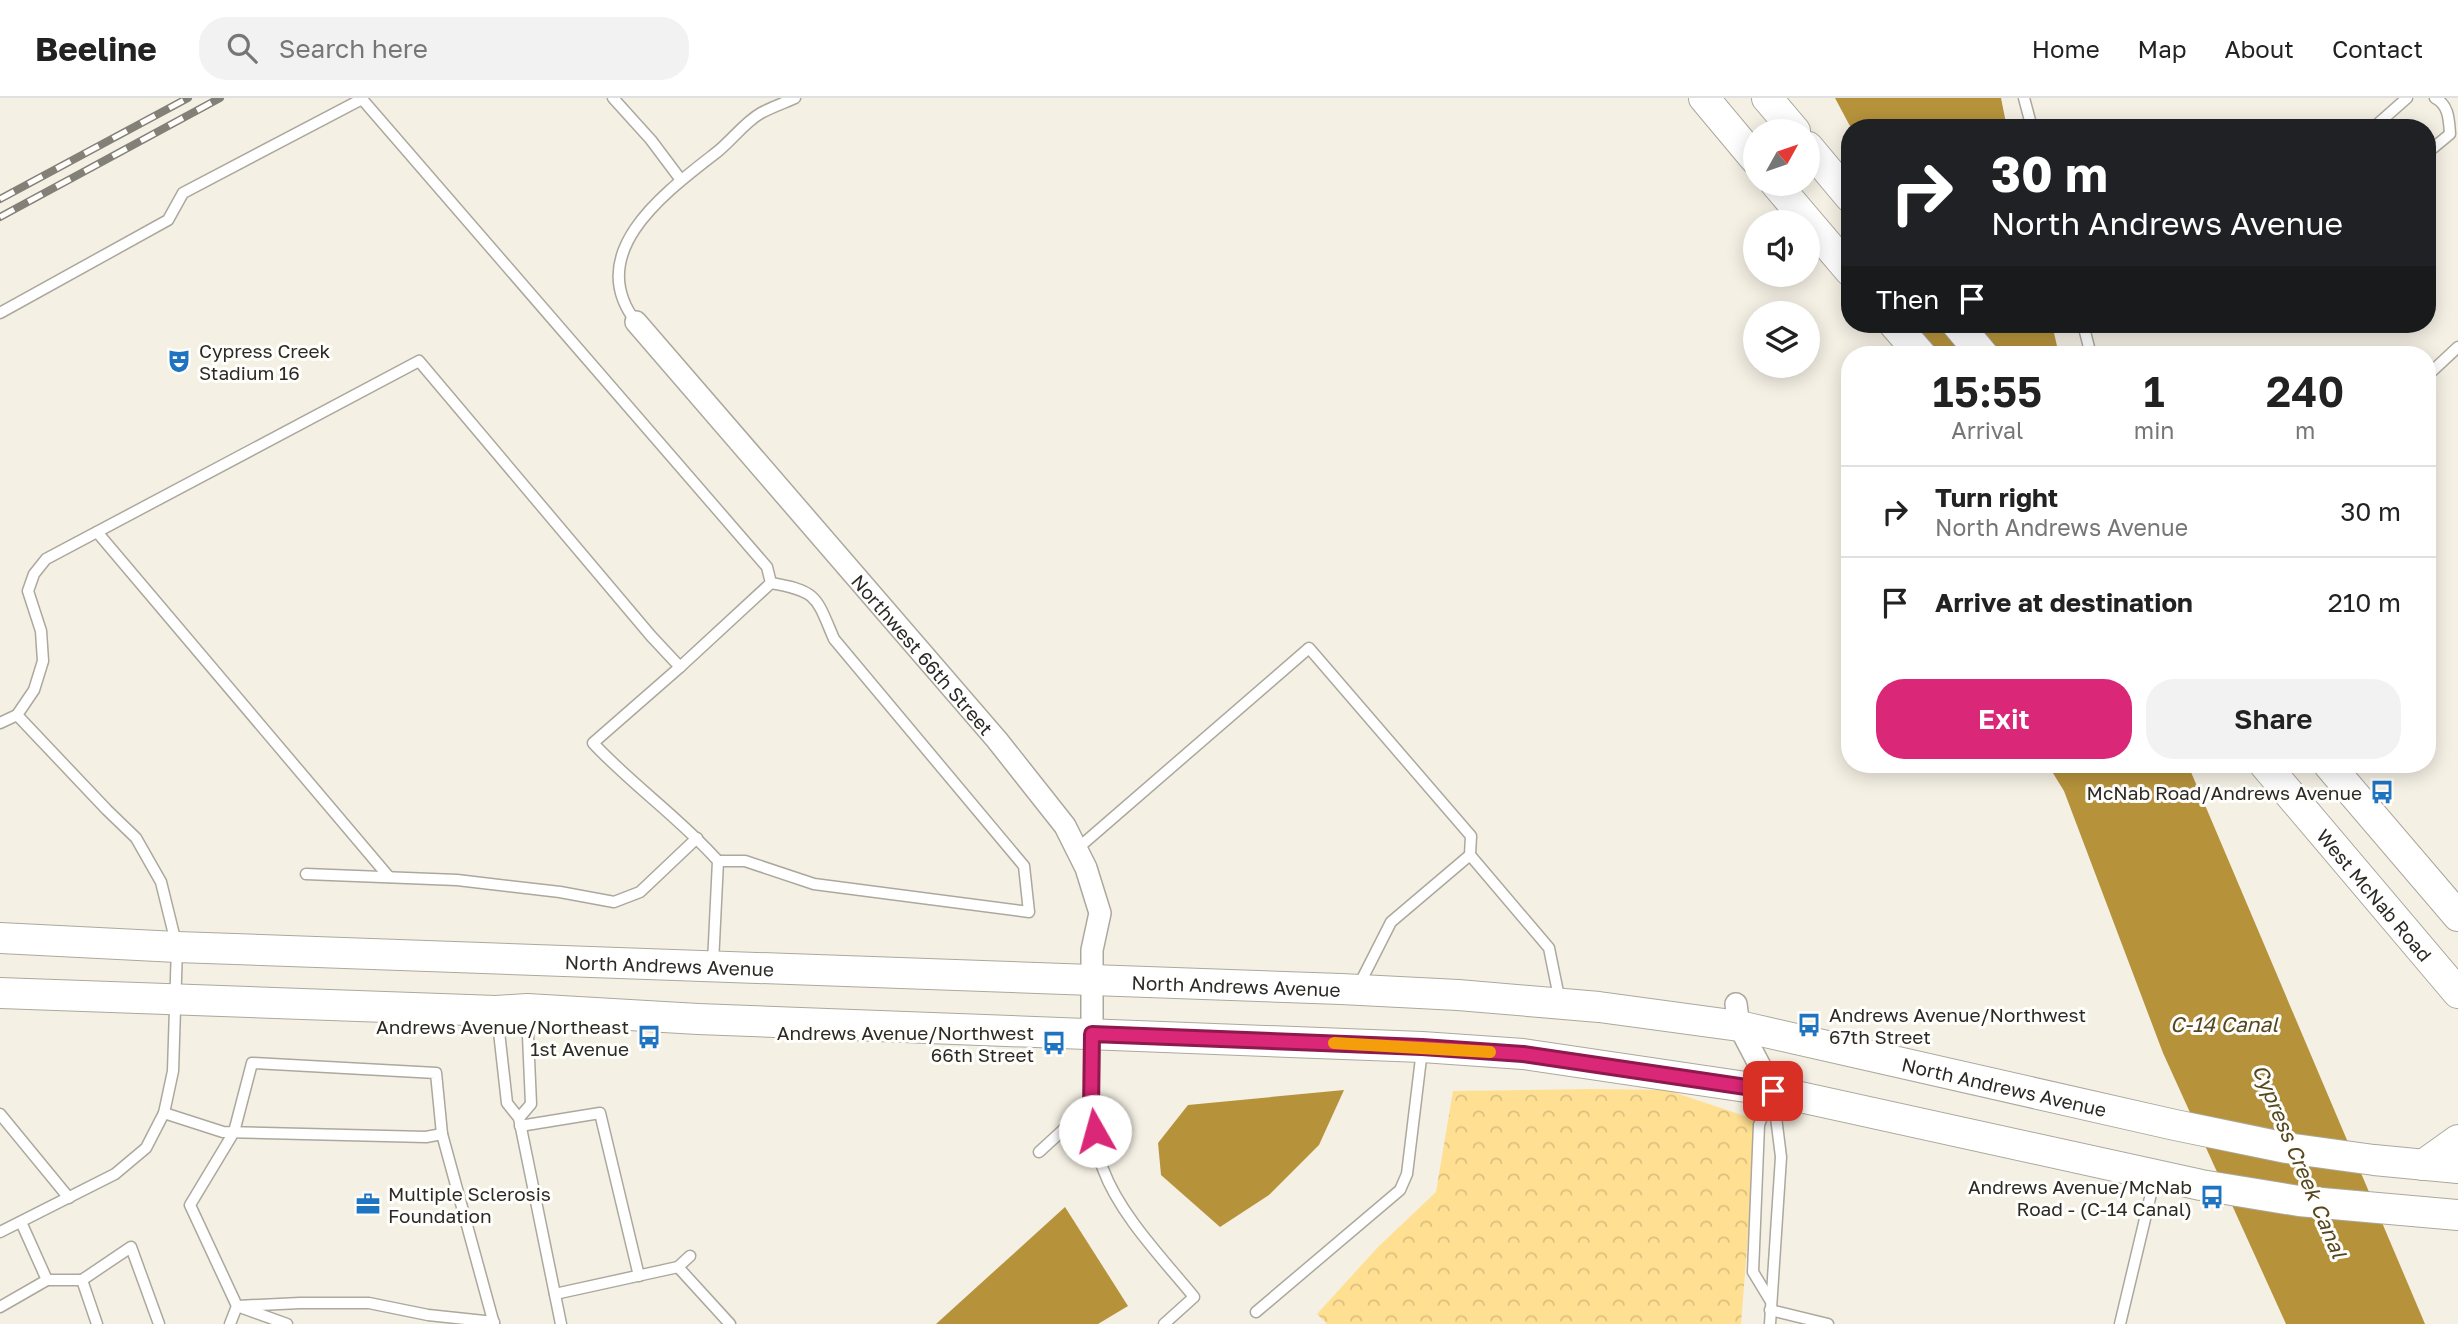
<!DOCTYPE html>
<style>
:root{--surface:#fff;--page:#f2f2f2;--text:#222;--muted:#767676;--line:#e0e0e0;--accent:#db2777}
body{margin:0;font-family:"Golos Text",sans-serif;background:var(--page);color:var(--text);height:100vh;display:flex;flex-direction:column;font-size:26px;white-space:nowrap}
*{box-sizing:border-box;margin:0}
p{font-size:23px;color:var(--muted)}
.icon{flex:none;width:38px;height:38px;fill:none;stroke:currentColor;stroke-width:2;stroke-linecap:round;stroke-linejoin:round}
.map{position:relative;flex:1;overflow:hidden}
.sheet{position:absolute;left:1841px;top:248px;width:595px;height:427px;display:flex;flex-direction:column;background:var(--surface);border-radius:28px;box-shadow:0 4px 18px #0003}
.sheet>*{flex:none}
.hud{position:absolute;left:1841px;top:21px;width:595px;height:214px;border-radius:28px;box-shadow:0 4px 18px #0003;background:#202124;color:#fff;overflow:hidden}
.needle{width:46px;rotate:50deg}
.fabs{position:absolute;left:1743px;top:21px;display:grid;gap:14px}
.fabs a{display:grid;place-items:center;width:77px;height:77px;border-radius:50%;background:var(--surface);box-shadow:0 4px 18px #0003;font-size:35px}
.pin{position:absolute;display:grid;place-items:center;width:60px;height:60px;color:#fff;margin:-30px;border-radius:14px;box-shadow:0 4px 10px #0006}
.me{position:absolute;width:77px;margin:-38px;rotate:353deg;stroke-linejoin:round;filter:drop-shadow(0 0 5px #0008)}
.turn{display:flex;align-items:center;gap:24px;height:147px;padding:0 35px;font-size:32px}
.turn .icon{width:91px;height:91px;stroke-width:2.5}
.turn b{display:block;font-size:49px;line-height:60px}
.then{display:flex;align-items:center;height:66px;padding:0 35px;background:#0003;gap:14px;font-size:26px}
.eta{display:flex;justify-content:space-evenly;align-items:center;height:119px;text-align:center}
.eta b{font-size:42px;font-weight:600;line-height:49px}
.cta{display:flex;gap:14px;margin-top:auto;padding:14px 35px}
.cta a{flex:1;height:80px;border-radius:28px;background:var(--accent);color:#fff;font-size:28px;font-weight:600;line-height:80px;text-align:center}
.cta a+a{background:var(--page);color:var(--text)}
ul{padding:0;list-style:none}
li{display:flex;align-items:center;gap:21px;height:91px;padding:0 35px;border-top:2px solid var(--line)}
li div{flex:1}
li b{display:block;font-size:26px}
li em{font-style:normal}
header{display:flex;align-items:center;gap:42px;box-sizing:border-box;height:98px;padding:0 35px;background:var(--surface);border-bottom:2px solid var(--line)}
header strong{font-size:33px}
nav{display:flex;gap:38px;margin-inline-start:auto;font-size:24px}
.search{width:490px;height:63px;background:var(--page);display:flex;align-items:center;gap:18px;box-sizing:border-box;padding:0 24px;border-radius:28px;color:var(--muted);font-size:26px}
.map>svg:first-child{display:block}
.forest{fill:url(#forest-crowns)}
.water{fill:#b6933b}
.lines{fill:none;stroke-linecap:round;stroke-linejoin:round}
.lane-casing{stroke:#aca89d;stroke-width:13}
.street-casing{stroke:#aca89d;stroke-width:24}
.secondary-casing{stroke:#aca89d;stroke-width:32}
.lane{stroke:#fff;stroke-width:10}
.street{stroke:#fff;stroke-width:21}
.secondary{stroke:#fff;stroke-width:30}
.rail-casing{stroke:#838078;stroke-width:8}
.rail{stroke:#fffefb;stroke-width:5;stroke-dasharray:16;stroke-linecap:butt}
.route-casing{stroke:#8e194d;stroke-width:18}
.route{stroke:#db2777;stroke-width:12}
.slow{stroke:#f59e0b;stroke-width:12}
.labels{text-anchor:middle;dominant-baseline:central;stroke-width:6;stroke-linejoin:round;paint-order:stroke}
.poi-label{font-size:19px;fill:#2c2a26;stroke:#fffefb;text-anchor:end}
.street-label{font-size:19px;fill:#2c2a26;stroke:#fffefb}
.water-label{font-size:21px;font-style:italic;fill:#564723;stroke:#fffefb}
</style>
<header>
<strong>Beeline</strong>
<div class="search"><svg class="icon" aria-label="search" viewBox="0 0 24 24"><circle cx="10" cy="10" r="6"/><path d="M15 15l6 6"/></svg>Search here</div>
<nav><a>Home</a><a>Map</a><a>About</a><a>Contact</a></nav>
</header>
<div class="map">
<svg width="2458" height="1226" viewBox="0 0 2458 1226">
<defs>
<pattern id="forest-crowns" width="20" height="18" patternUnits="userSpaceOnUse" patternTransform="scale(1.75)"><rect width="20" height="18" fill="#ffdf92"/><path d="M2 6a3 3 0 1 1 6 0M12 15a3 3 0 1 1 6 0" fill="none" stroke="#dbc07e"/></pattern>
</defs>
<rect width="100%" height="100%" fill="#f5f0e4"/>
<polygon class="forest" points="1590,991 1667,992 1757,1022 1741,1226 1327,1226 1317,1216 1378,1149 1436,1094 1453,993"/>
<g class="water">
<polygon points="1835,0 2001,0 2007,30 1851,30"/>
<polygon points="1920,226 2052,226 2059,257 1930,257"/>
<polygon points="2048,667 2188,667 2425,1226 2286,1226 2163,955 2064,693"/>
<polygon points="1344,992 1319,1047 1269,1097 1220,1129 1161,1077 1158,1045 1188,1007"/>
<polygon points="1065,1109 1128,1208 1098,1226 936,1226"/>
</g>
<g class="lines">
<g class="lane-casing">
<g id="lane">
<polyline points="613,0 651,42 681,82"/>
<polyline points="2024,0 2032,30"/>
<polyline points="2373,30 2407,0"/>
<path d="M2427,55L2450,36C2449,22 2449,7 2435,0"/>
<polyline points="0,215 168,122 183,95 362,1 767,469 771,485 680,569"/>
<path d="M636,224C582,154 667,93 717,54C732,42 745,24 761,15C772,9 784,5 795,0"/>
<polyline points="2083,226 2091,257"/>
<polyline points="2429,276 2458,249"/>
<polyline points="97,434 389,779"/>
<path d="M17,617L34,592L43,563L41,533L28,493L34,476L46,461L419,263L651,538L680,569L593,645C632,687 680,720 718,763L713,865"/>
<polyline points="0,625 17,617 107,712 136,740 161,784 177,849 173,973 164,1015 146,1050 115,1076 0,1134"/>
<polyline points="1077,751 1309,550 1471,738 1470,757"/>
<path d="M718,763H745L814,786L1029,814L1024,768L834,541C816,499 818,493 771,485"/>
<polyline points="306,776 457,782 560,794 614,804 640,794 697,740"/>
<polyline points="1358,889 1391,824 1470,757 1549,850 1560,904"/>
<polyline points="497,916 507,1005 519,1020 561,1226"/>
<path d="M1092,937C1091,979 1088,1032 1103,1071C1120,1117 1163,1161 1194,1199L1164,1226"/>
<polyline points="164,1015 223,1034 426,1039 442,1036"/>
<polyline points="0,1016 69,1100"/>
<polyline points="519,1020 531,1006 527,915"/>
<polyline points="520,1028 600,1015 639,1178"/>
<polyline points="1039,1054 1063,1032 1091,1013"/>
<polyline points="21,1124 47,1182"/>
<polyline points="678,1169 690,1158"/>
<polyline points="555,1196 678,1169 730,1226"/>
<polyline points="1770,1202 1753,1174 1759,1027 1771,995"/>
<polyline points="0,1209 47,1182 82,1182"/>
<polyline points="1770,1212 1828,1226"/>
<polyline points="1256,1214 1400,1092 1407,1076 1422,952"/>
<polyline points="97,1226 82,1182 131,1149 159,1226"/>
<polyline points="230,1226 237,1208 300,1205 369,1205 428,1217 494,1224"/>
<polyline points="287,1226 237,1208 190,1107 234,1034 252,965 436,975 442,1036 494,1226"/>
<polyline points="1770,1226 1781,1059 1773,995"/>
<polyline points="2120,1226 2155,1079"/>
</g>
</g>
<g class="street-casing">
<g id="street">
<path id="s1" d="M636,224L997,642L1065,728L1086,770L1100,815L1092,852V936"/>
<polyline points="1736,906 1739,928 1773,993"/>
</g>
</g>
<g class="secondary-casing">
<g id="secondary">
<polyline points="1704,0 1755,61"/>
<polyline points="1767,0 1795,33"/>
<polyline points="1808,49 1850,99"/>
<polyline points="1776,86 1850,173"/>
<polyline points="1894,226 1921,257"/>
<polyline points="1957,226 1983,257"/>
<path id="s2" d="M2265,667L2458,895"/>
<polyline points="2329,667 2458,818"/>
<path id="s3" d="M0,840L177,849L1341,891L1458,897L1599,909L1739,928L2175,1027L2287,1050L2374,1062L2458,1070"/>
<polyline points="0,895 496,913 527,911 698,921 1422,949 1523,956 1773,993 2201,1087 2299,1103 2458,1117"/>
<polyline points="2423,1067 2458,1042"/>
</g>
</g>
<use href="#lane" class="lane"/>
<use href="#street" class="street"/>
<use href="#secondary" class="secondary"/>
<g class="rail-casing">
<g id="rail">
<polyline points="0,101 188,0"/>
<polyline points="0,119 220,0"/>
</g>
</g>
<use href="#rail" class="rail"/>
</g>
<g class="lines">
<g class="route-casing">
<polyline id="route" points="1095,1033 1091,1013 1092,936 1422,949 1523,956 1773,993"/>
</g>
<use href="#route" class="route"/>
<polyline class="slow" points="1334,945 1490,954"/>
</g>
<defs>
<g id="theatre-bare" transform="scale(1.89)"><path d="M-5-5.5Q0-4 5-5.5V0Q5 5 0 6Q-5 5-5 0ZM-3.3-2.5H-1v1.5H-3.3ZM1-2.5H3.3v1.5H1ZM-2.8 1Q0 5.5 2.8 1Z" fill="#1e74c1" stroke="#fffefb" stroke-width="2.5" paint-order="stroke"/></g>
<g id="bus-bare" transform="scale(1.89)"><path d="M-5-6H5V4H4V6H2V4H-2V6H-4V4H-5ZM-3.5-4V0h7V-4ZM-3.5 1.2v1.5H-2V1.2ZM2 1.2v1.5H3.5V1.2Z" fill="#1e74c1" stroke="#fffefb" stroke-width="2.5" paint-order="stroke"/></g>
<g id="office-bare" transform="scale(1.89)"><path d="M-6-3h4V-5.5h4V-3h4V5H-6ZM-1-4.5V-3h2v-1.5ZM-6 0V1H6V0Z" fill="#1e74c1" stroke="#fffefb" stroke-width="2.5" paint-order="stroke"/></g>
</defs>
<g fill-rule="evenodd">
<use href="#theatre-bare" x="179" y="263"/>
<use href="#bus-bare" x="2382" y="694"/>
<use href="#bus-bare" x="1809" y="927"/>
<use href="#bus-bare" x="649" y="939"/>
<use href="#bus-bare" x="1054" y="945"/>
<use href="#bus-bare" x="2212" y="1099"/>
<use href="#office-bare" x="368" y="1106"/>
</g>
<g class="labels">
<g class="poi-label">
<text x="199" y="252" text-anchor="start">Cypress Creek<tspan x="199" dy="22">Stadium 16</tspan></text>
<text x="2362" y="694">McNab Road/Andrews Avenue</text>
<text x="1829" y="916" text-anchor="start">Andrews Avenue/Northwest<tspan x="1829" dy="22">67th Street</tspan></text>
<text x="629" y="928">Andrews Avenue/Northeast<tspan x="629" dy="22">1st Avenue</tspan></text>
<text x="1034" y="934">Andrews Avenue/Northwest<tspan x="1034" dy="22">66th Street</tspan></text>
<text x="2192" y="1088">Andrews Avenue/McNab<tspan x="2192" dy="22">Road - (C-14 Canal)</tspan></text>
<text x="388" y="1095" text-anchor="start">Multiple Sclerosis<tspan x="388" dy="22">Foundation</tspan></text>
</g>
<g class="street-label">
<text stroke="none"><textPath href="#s1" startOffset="439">Northwest 66th Street</textPath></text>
<text stroke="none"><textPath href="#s2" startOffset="170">West McNab Road</textPath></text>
<text stroke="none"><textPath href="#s3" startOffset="670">North Andrews Avenue</textPath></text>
<text stroke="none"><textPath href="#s3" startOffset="1237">North Andrews Avenue</textPath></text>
<text stroke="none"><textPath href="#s3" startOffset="2014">North Andrews Avenue</textPath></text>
</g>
<g class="water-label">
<text x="2224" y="926">C-14 Canal</text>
<text transform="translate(2300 1063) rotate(67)">Cypress Creek Canal</text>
</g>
</g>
</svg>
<div class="fabs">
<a><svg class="needle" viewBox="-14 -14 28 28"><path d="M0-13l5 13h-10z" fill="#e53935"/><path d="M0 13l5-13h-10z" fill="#767676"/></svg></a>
<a><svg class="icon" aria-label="sound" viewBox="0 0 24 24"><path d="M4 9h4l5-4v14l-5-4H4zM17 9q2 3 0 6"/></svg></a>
<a><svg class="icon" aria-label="layers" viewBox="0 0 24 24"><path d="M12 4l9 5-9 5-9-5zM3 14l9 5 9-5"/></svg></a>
</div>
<div class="pin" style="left:1773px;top:993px;background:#d93025"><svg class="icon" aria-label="arrive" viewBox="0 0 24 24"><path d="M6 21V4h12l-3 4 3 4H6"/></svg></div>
<svg class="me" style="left:1095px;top:1033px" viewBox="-20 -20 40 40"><circle r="19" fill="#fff"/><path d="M0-13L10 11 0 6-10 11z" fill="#db2777"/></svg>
<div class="hud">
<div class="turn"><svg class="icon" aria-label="right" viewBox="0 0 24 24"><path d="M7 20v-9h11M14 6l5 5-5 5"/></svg><div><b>30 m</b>North Andrews Avenue</div></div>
<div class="then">Then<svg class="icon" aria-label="arrive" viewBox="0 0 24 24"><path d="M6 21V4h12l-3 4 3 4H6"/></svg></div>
</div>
<section class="sheet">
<div class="eta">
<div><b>15:55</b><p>Arrival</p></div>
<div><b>1</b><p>min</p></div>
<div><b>240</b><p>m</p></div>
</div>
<ul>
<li><svg class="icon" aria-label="right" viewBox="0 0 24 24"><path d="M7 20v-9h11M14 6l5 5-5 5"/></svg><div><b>Turn right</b><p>North Andrews Avenue</p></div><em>30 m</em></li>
<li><svg class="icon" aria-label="arrive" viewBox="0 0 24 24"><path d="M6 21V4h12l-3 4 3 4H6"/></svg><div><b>Arrive at destination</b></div><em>210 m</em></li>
</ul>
<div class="cta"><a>Exit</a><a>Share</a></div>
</section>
</div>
